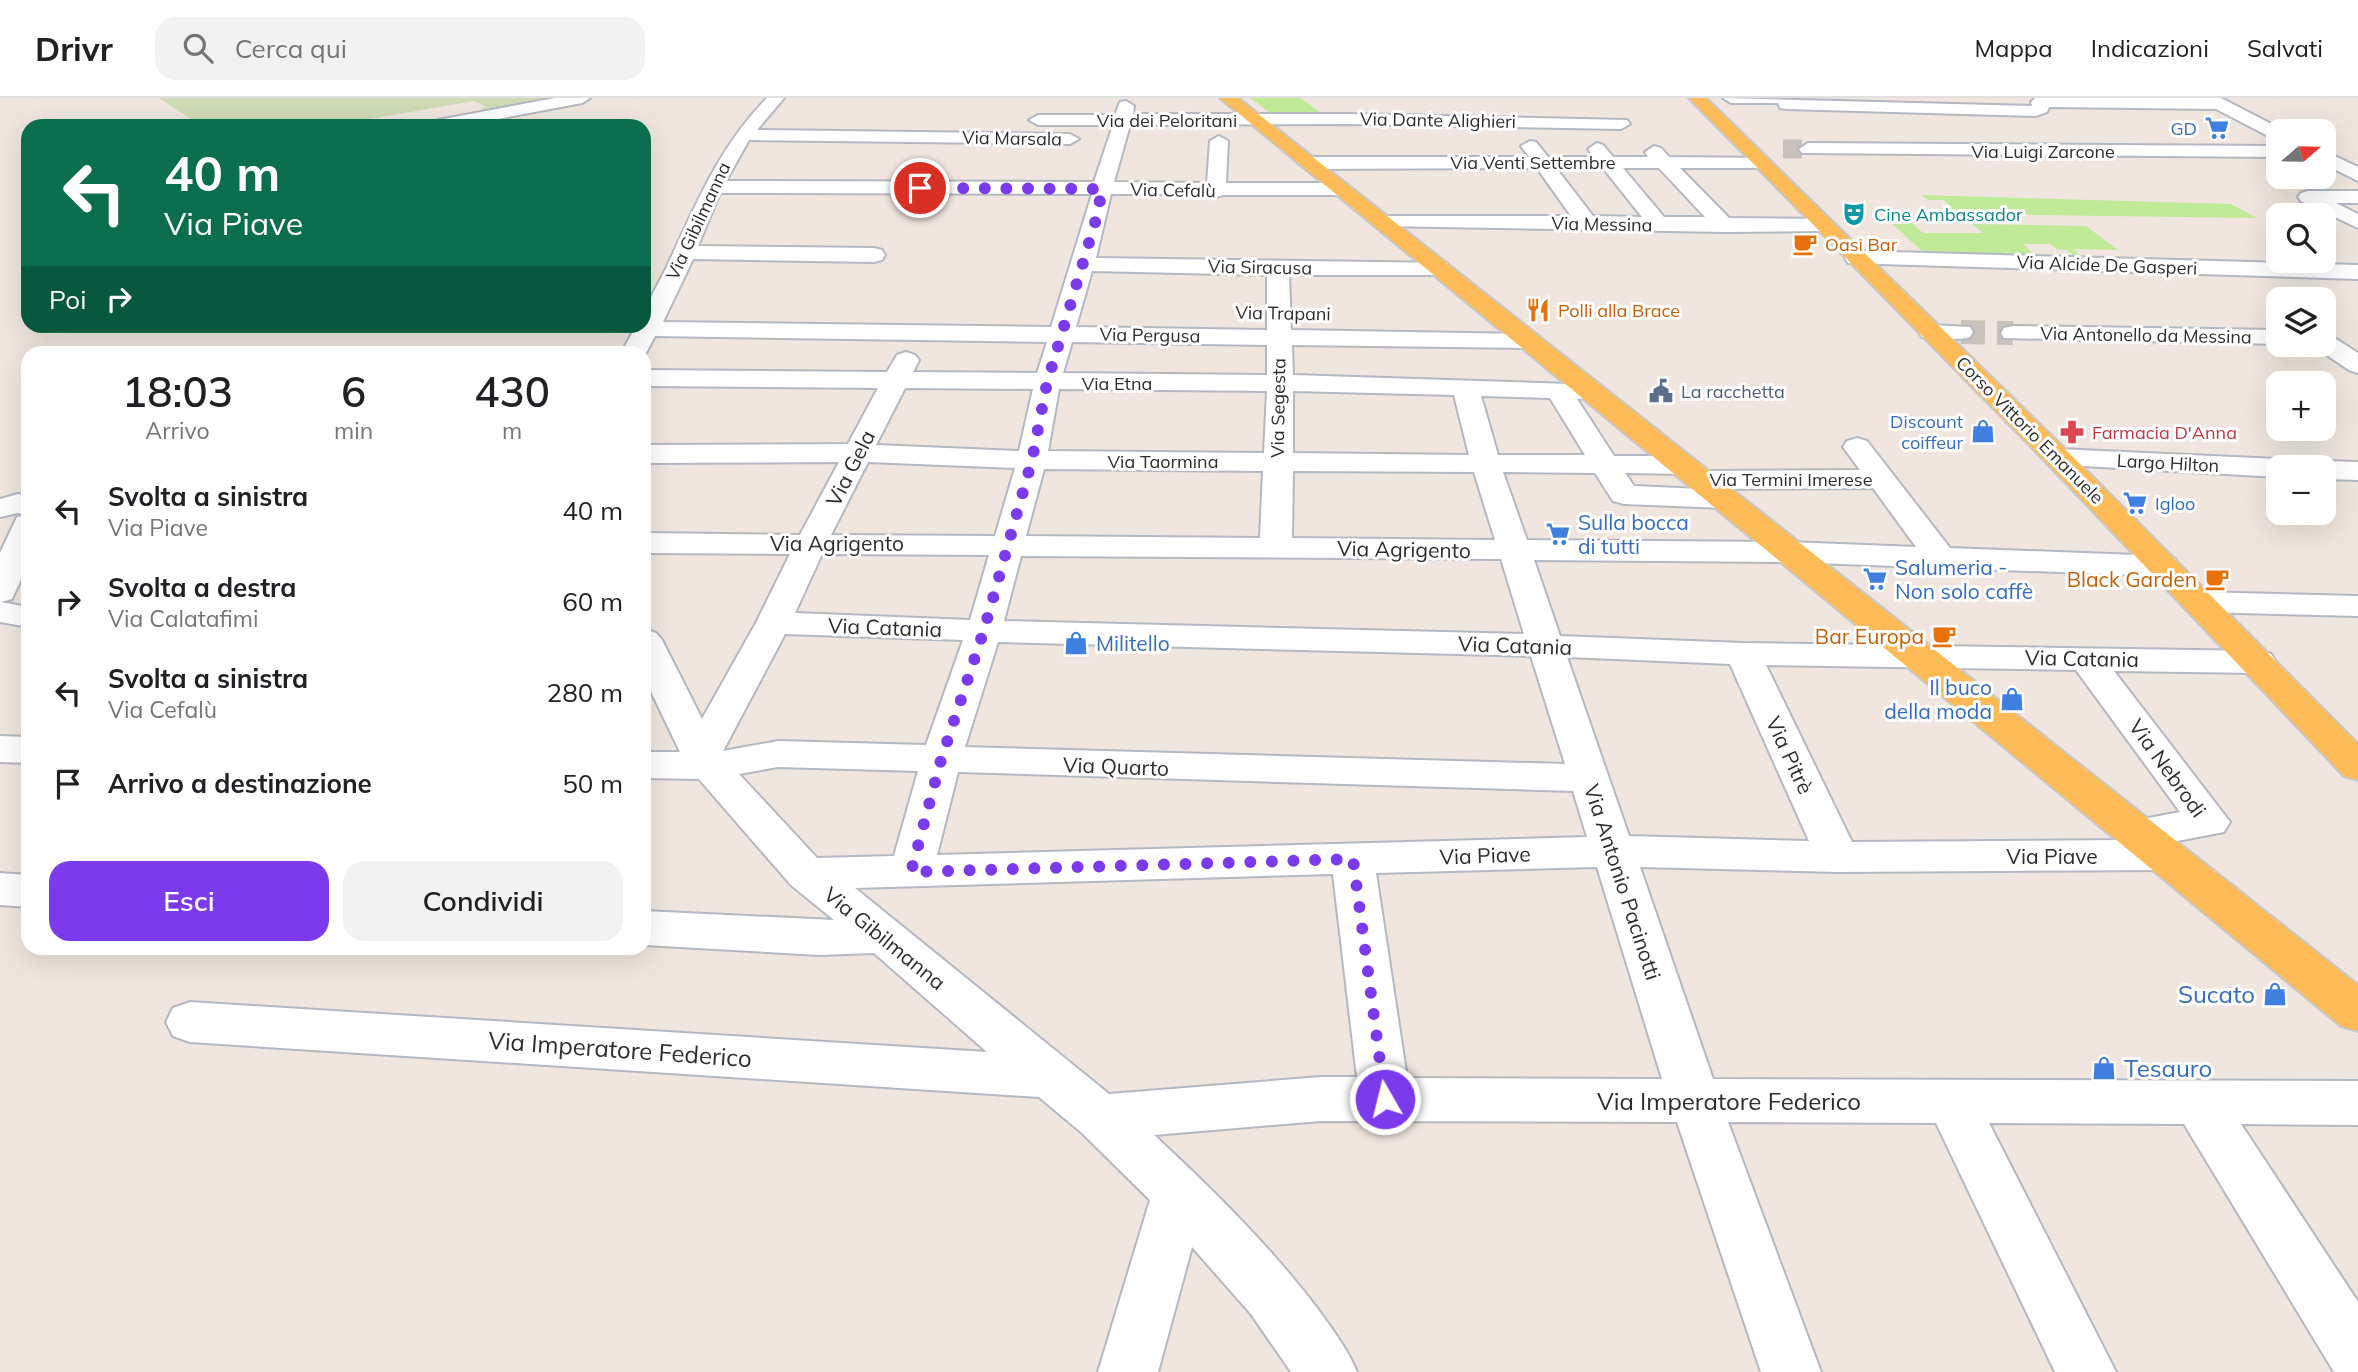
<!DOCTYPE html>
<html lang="it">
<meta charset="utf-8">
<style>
:root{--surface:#fff;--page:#f2f2f2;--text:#202124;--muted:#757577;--line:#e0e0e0;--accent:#7c3aed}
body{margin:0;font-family:Mulish,sans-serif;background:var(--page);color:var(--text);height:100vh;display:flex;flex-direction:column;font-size:26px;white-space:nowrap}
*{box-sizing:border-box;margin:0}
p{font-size:23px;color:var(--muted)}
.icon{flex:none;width:38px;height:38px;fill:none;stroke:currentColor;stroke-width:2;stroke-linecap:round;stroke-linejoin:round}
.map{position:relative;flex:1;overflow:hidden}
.drawer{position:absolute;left:21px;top:248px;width:630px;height:609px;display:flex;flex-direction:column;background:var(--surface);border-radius:21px;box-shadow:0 7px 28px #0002}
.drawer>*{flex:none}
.top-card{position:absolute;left:21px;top:21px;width:630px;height:214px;border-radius:21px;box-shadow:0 7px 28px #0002;background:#0b6e4f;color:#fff;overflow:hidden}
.needle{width:46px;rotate:70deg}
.buttons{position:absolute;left:2266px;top:21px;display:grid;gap:14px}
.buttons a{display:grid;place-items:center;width:70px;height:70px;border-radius:14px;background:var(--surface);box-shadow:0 7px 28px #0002;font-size:35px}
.pin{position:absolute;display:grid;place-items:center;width:60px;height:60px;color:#fff;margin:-30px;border:4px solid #fff;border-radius:50%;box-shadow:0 2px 7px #0007}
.me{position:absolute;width:77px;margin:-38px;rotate:352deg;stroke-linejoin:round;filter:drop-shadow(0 0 5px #0008)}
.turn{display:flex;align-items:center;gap:24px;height:147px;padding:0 28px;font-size:32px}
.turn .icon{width:91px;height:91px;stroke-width:2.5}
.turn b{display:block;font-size:49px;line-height:60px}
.then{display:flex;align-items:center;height:66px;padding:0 28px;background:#0003;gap:14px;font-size:26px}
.eta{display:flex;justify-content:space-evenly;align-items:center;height:119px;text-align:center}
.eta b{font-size:42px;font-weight:600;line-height:49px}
.action{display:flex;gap:14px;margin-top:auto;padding:14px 28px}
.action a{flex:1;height:80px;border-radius:21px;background:var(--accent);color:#fff;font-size:28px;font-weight:600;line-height:80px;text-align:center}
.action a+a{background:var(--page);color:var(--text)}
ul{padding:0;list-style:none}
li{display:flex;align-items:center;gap:21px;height:91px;padding:0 28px}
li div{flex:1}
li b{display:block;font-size:26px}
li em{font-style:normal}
header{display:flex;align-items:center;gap:42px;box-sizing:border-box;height:98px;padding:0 35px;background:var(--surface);border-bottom:2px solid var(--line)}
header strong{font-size:33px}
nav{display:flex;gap:38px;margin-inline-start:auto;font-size:24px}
.search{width:490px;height:63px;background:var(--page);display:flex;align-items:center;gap:18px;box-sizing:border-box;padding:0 24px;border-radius:21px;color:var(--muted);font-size:26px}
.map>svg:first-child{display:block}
.green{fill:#c1ea98}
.cemetery{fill:#cedbb5}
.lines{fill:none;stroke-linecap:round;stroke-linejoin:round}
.minor-tunnel-far1{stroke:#c9c1bb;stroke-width:19;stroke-dasharray:19 10;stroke-linecap:butt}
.minor-tunnel{stroke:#c9c1bb;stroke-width:24;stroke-dasharray:24 12;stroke-linecap:butt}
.minor-casing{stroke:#b3b8c2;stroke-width:4}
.major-casing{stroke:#c8c8c8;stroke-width:4}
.minor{fill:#fff;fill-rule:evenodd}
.major{fill:#fdbb57;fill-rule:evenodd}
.route{stroke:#7c3aed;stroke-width:12;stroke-dasharray:0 21.6}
.labels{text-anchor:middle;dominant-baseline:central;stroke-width:6;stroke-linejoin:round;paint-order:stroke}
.far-street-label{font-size:18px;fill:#2d2d2d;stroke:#fff}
.far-shop-label{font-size:18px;fill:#366cbe;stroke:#fff;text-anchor:end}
.far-culture-label{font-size:18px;fill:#0d838f;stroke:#fff;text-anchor:start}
.far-food-label{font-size:18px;fill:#c56008;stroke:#fff;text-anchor:start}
.far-service-label{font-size:18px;fill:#4e5e75;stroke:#fff;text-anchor:start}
.far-health-label{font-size:18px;fill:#be3a42;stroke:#fff;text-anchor:start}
.street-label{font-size:21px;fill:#2d2d2d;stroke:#fff}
.shop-label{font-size:21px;fill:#366cbe;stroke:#fff;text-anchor:start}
.food-label{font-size:21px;fill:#c56008;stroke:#fff;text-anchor:end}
.near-shop-label{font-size:24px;fill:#366cbe;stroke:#fff;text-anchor:end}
.near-street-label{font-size:24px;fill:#2d2d2d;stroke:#fff}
</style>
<header>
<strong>Drivr</strong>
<div class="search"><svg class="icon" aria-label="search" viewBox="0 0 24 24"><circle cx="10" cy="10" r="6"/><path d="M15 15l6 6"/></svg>Cerca qui</div>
<nav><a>Mappa</a><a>Indicazioni</a><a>Salvati</a></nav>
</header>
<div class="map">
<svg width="2358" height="1274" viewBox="0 0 2358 1274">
<rect width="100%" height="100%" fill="#f0e6df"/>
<g class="green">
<polygon points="1250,0 1301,0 1324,17 1272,16"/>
<polygon points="1921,97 2231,106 2257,120 2033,117 1954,112 1944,102 1928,102"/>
<polygon points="1890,124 1912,125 1923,135 1983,135 1972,126 2086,128 2118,152 2073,151 2083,159 2076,159 2066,152 2057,151 2050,146 2023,146 2036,158 1925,156"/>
</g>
<polygon class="cemetery" points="159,0 569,0 489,15 481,11 486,9 474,3 330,28 202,28"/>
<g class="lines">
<polyline class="minor-tunnel-far1" points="1783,51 1808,51"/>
<polyline class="minor-tunnel" points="1961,234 2013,235"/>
<g class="minor-casing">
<g id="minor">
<polygon points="555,0 590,0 582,5 461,28 429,27 438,22"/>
<path d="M767,0H784L757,32L1070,36L1079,41L1070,46L749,42L726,83L1094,84L1113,27H1038L1029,22L1038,17H1115L1120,4L1126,3L1134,8L1133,16H1349L1627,22L1630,26L1621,31L1349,26L1130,27L1114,84L1207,85L1210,43L1219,38L1228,43L1226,85H1341L1348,87L1351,91L1348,95L1341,97H1223L1216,99L1209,96H1111L1096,160L1447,165L1450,170L1447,175L1439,177H1289L1291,232L1528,236L1537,238L1540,243L1537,248L1528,250L1292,247L1293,277L1599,287L1603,293L1599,299L1577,301L1614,358H1683L1693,361L1698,367L1693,373L1683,376L1625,375L1634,388L1724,392L1735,395L1739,401L1735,407L1724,410L1624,406L1613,403L1595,375L1503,374L1527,442L1789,444L1916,449L1873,390L1701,391L1690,388L1686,382L1690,376L1701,373L1860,372L1843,349L1847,343L1857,340L1867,343L1950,450L2163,458L2175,461L2179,468L2175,475L2163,478L1789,464L1534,462L1560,538L1743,545L2258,553L2271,556L2276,564L2271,572L2258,575L2114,573L2230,724L2224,734L2172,744L2179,746L2185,757L2179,768L2164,772L1838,774L1640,769L1713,981L2358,983V1027L2241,1026L2358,1204V1274H2334L2184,1026L1989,1025L2116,1274H2055L1936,1025L1728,1024L1821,1274H1761L1677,1024L1321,1023L1154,1037C1212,1091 1269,1147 1317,1210C1332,1231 1347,1250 1357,1274H1291L1251,1216L1192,1149L1158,1274H1098L1150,1102L1082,1035L1039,999L190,944L173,938L166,924L173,910L190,904L987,954L874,855L819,857L644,847V813L834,822L791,787L699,681L644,680V654H680L644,579V531L656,535L662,542L702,621L756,525L790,456L644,455V435L800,437L839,364L644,365V347L848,346L878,290L644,288V272L887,274L897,257L906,254L915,257L919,262L913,274L1037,275L1047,244L655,238L646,255H628L624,250L636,228H644C644,205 660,185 669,164C697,104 720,48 767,0ZM720,95L1092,96L1051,229L663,224L693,161L874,164L882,162L885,157L882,152L874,150L698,148ZM1092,173L1267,177V232L1076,229ZM1072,244L1267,247V277L1063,275ZM905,290L1033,291L1019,353L876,347ZM1059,291L1267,293L1264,355L1048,353ZM1293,293L1454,297L1469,357L1293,355ZM1481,298L1550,300L1585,357H1498ZM868,364L1015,370L995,438L831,437ZM1044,371L1263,373L1260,440L1026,438ZM1293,373L1474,374L1495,442L1292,440ZM822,456L989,457L970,522L795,515ZM1021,458L1501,461L1524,536L1004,523ZM785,536L963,542L926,647L778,643L723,653ZM998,544L1531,558L1565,666L965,649ZM1567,559L1730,566L1809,743L1629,738ZM1766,567L2076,572L2180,714L2122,725L2116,735L2120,742L1852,744ZM778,669L918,673L894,758L817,760L739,676ZM958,674L1573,693L1587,739L937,757ZM1597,769L1662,981L1407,980L1376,775ZM1333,776L1357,979H1321L1109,996L855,790Z"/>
<polygon points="1723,0 2032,8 2031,4 2035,0 2221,0 2285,33 2278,33 2278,41 2272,40 2216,11 2049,9 2047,14 2036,18 1786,11 1780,10 1778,5 1731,5"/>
<path d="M1530,43L1536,44L1548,59H1594L1588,51L1597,45L1603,47L1613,59H1648L1645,54L1654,48L1661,50L1669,59L1767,60L1769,64L1767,68L1760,70H1680L1729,120L1824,121L1831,123L1834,127L1831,131L1824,133L1725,134L1380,128L1373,126L1370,122L1373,118H1571L1537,70L1307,71L1298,65L1307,59H1529L1521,48ZM1556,70H1603L1642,119L1593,118ZM1623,70H1659L1705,119H1664Z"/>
<polygon points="1808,45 2278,48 2278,59 1802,55 1799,51"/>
<polygon points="2324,53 2358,69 2358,83 2324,66"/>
<polygon points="2308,93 2358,93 2358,105 2336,105 2358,116 2358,130 2301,103 2298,99 2301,95"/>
<polygon points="1856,153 2358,167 2358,181 1848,165 1845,160 1848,155"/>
<polygon points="1931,227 1970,229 1973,234 1970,239 1961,241 1922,239 1919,234 1922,229"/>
<polygon points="2013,228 2278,232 2278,246 2004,240 2001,235 2004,230"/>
<polygon points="2324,236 2333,239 2358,255 2358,275 2349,272 2315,249 2313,247 2324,247"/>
<polygon points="2058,351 2278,361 2288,364 2292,369 2278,369 2278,379 2048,366 2044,360 2048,354"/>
<polygon points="2324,363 2358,364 2358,382 2324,381 2324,369 2311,369 2314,366"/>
<polygon points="18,396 28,398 28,466 12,501 1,504 28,509 28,529 0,524 0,455 17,419 27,417 18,415 0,419 0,401"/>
<polygon points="2199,494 2358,498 2358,518 2199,514 2187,511 2182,504 2187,497"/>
<polygon points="0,638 28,639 28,665 0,664"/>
<polygon points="0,775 28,777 28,809 0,807"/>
</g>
</g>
<g class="major-casing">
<g id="major">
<polygon points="1220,0 1238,0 2358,887 2358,933 2341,928"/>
<polygon points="1689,0 1706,0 2068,354 2358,646 2358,682 2344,678 2048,366"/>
</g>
</g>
<use href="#minor" class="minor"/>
<use href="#major" class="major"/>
</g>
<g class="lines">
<polyline class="route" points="920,90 1102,91 1097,118 1047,285 1032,362 984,532 941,662 911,774 1353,761 1385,1001"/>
</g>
<defs>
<g id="supermarket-bare" transform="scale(1.89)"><path d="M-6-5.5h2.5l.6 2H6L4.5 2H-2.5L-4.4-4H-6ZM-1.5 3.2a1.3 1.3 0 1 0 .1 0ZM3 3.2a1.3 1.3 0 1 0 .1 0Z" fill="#3f7fe0" stroke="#fff" stroke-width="2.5" paint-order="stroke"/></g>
<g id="theatre-bare" transform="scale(1.89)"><path d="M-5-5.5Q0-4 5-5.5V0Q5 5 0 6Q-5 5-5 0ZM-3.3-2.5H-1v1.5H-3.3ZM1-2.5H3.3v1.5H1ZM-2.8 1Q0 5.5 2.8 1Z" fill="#0f9aa8" stroke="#fff" stroke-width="2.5" paint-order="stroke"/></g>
<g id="cafe-bare" transform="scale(1.89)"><path d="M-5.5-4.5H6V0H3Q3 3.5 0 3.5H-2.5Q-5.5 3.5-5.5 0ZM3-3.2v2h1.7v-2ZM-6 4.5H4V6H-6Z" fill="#e8710a" stroke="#fff" stroke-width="2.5" paint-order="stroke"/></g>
<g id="restaurant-bare" transform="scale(1.89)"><path d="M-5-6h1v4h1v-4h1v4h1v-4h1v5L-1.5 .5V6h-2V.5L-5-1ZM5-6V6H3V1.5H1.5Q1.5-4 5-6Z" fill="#e8710a" stroke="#fff" stroke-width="2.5" paint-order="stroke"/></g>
<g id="civic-bare" transform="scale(1.89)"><path d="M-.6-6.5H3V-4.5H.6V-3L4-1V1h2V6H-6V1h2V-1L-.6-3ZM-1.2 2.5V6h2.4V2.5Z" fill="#5c6f8a" stroke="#fff" stroke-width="2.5" paint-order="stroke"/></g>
<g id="shop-bare" transform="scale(1.89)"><path d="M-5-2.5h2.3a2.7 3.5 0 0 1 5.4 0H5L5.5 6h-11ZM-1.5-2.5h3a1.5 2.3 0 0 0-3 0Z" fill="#3f7fe0" stroke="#fff" stroke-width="2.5" paint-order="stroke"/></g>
<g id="pharmacy-bare" transform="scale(1.89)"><path d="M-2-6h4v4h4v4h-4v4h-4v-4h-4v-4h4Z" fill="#e0444e" stroke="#fff" stroke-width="2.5" paint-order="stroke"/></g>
</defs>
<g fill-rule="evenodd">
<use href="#supermarket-bare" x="2217" y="30"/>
<use href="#theatre-bare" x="1854" y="116"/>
<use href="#cafe-bare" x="1805" y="146"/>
<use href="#restaurant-bare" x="1538" y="212"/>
<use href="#civic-bare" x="1661" y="293"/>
<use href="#shop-bare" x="1983" y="333"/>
<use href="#pharmacy-bare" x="2072" y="334"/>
<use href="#supermarket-bare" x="2135" y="405"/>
<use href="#supermarket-bare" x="1558" y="436"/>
<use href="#supermarket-bare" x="1875" y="481"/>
<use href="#cafe-bare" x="2217" y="481"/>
<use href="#cafe-bare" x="1944" y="538"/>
<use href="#shop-bare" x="1076" y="545"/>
<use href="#shop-bare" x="2012" y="601"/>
<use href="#shop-bare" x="2275" y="896"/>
<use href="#shop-bare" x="2104" y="970"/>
</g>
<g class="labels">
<g class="far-street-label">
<text x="1167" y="22">Via dei Peloritani</text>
<text transform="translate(1438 22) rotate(1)">Via Dante Alighieri</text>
<text transform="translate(1012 40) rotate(1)">Via Marsala</text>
<text x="2043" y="53">Via Luigi Zarcone</text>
<text x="1533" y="64">Via Venti Settembre</text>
<text transform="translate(1173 92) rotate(1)">Via Cefalù</text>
<text transform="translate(698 123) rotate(-65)">Via Gibilmanna</text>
<text transform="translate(1602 126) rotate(1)">Via Messina</text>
<text transform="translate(2107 167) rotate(2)">Via Alcide De Gasperi</text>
<text transform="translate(1260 169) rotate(1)">Via Siracusa</text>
<text transform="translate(1283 215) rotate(1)">Via Trapani</text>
<text transform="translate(1150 237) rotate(1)">Via Pergusa</text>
<text transform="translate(2146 237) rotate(1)">Via Antonello da Messina</text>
<text x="1117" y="285">Via Etna</text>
<text transform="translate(1278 310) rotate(-89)">Via Segesta</text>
<text transform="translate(2030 332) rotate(45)">Corso Vittorio Emanuele</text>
<text x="1163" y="363">Via Taormina</text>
<text transform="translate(2168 365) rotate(3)">Largo Hilton</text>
<text x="1791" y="381">Via Termini Imerese</text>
</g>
<g class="far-shop-label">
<text x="2197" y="30">GD</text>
<text x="1963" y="323">Discount<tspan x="1963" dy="21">coiffeur</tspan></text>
<text x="2155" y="405" text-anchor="start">Igloo</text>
</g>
<g class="far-culture-label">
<text x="1874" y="116">Cine Ambassador</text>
</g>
<g class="far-food-label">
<text x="1825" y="146">Oasi Bar</text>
<text x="1558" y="212">Polli alla Brace</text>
</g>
<g class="far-service-label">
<text x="1681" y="293">La racchetta</text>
</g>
<g class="far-health-label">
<text x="2092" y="334">Farmacia D'Anna</text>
</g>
<g class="street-label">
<text transform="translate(850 370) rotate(-63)">Via Gela</text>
<text x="837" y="445">Via Agrigento</text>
<text transform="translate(1404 451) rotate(1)">Via Agrigento</text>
<text transform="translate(885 529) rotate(2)">Via Catania</text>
<text transform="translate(1515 547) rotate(2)">Via Catania</text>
<text transform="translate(2082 560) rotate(1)">Via Catania</text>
<text transform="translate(1790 657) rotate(65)">Via Pitrè</text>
<text transform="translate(1116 668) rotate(2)">Via Quarto</text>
<text transform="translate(2168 670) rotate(54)">Via Nebrodi</text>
<text transform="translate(1485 757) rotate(-2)">Via Piave</text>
<text x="2052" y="758">Via Piave</text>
<text transform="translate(1623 784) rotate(72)">Via Antonio Pacinotti</text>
<text transform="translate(885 840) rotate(39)">Via Gibilmanna</text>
</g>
<g class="shop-label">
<text x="1578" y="424">Sulla bocca<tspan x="1578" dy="24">di tutti</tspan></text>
<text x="1895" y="469">Salumeria -<tspan x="1895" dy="24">Non solo caffè</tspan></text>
<text x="1096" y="545">Militello</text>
<text x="1992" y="589" text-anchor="end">Il buco<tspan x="1992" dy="24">della moda</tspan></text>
</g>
<g class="food-label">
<text x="2197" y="481">Black Garden</text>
<text x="1924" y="538">Bar Europa</text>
</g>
<g class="near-shop-label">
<text x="2255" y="896">Sucato</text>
<text x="2124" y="970" text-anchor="start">Tesauro</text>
</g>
<g class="near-street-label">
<text transform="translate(620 951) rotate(4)">Via Imperatore Federico</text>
<text x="1729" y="1003">Via Imperatore Federico</text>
</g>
</g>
</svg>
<div class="buttons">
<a><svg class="needle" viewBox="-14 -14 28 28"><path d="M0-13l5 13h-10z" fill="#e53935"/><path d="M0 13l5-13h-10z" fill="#757577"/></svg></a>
<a><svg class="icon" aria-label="search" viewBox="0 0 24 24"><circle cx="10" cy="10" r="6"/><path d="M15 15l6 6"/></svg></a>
<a><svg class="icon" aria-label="layers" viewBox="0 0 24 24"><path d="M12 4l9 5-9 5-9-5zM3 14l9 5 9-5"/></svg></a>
<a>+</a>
<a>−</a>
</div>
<div class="pin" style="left:920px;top:90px;background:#d93025"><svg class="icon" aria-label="arrive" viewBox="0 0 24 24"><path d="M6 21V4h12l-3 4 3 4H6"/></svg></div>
<svg class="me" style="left:1385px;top:1001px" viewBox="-20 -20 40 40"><circle r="17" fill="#7c3aed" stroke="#fff" stroke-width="3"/><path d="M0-11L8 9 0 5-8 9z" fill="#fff"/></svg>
<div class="top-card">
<div class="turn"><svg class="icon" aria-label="left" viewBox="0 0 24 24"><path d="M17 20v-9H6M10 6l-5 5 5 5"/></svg><div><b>40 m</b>Via Piave</div></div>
<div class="then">Poi<svg class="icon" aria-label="right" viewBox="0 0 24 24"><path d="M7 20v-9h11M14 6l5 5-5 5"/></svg></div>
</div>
<section class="drawer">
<div class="eta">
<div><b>18:03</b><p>Arrivo</p></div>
<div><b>6</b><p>min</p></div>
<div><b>430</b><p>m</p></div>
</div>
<ul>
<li><svg class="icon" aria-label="left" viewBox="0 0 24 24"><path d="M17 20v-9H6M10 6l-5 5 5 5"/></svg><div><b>Svolta a sinistra</b><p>Via Piave</p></div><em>40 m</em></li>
<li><svg class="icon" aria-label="right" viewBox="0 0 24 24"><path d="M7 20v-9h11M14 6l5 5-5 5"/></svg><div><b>Svolta a destra</b><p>Via Calatafimi</p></div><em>60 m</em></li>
<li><svg class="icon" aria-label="left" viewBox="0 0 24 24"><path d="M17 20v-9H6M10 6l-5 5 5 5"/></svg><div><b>Svolta a sinistra</b><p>Via Cefalù</p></div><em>280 m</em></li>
<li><svg class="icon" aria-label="arrive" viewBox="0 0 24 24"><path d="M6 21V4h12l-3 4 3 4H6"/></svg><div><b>Arrivo a destinazione</b></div><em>50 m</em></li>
</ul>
<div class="action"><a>Esci</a><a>Condividi</a></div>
</section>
</div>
